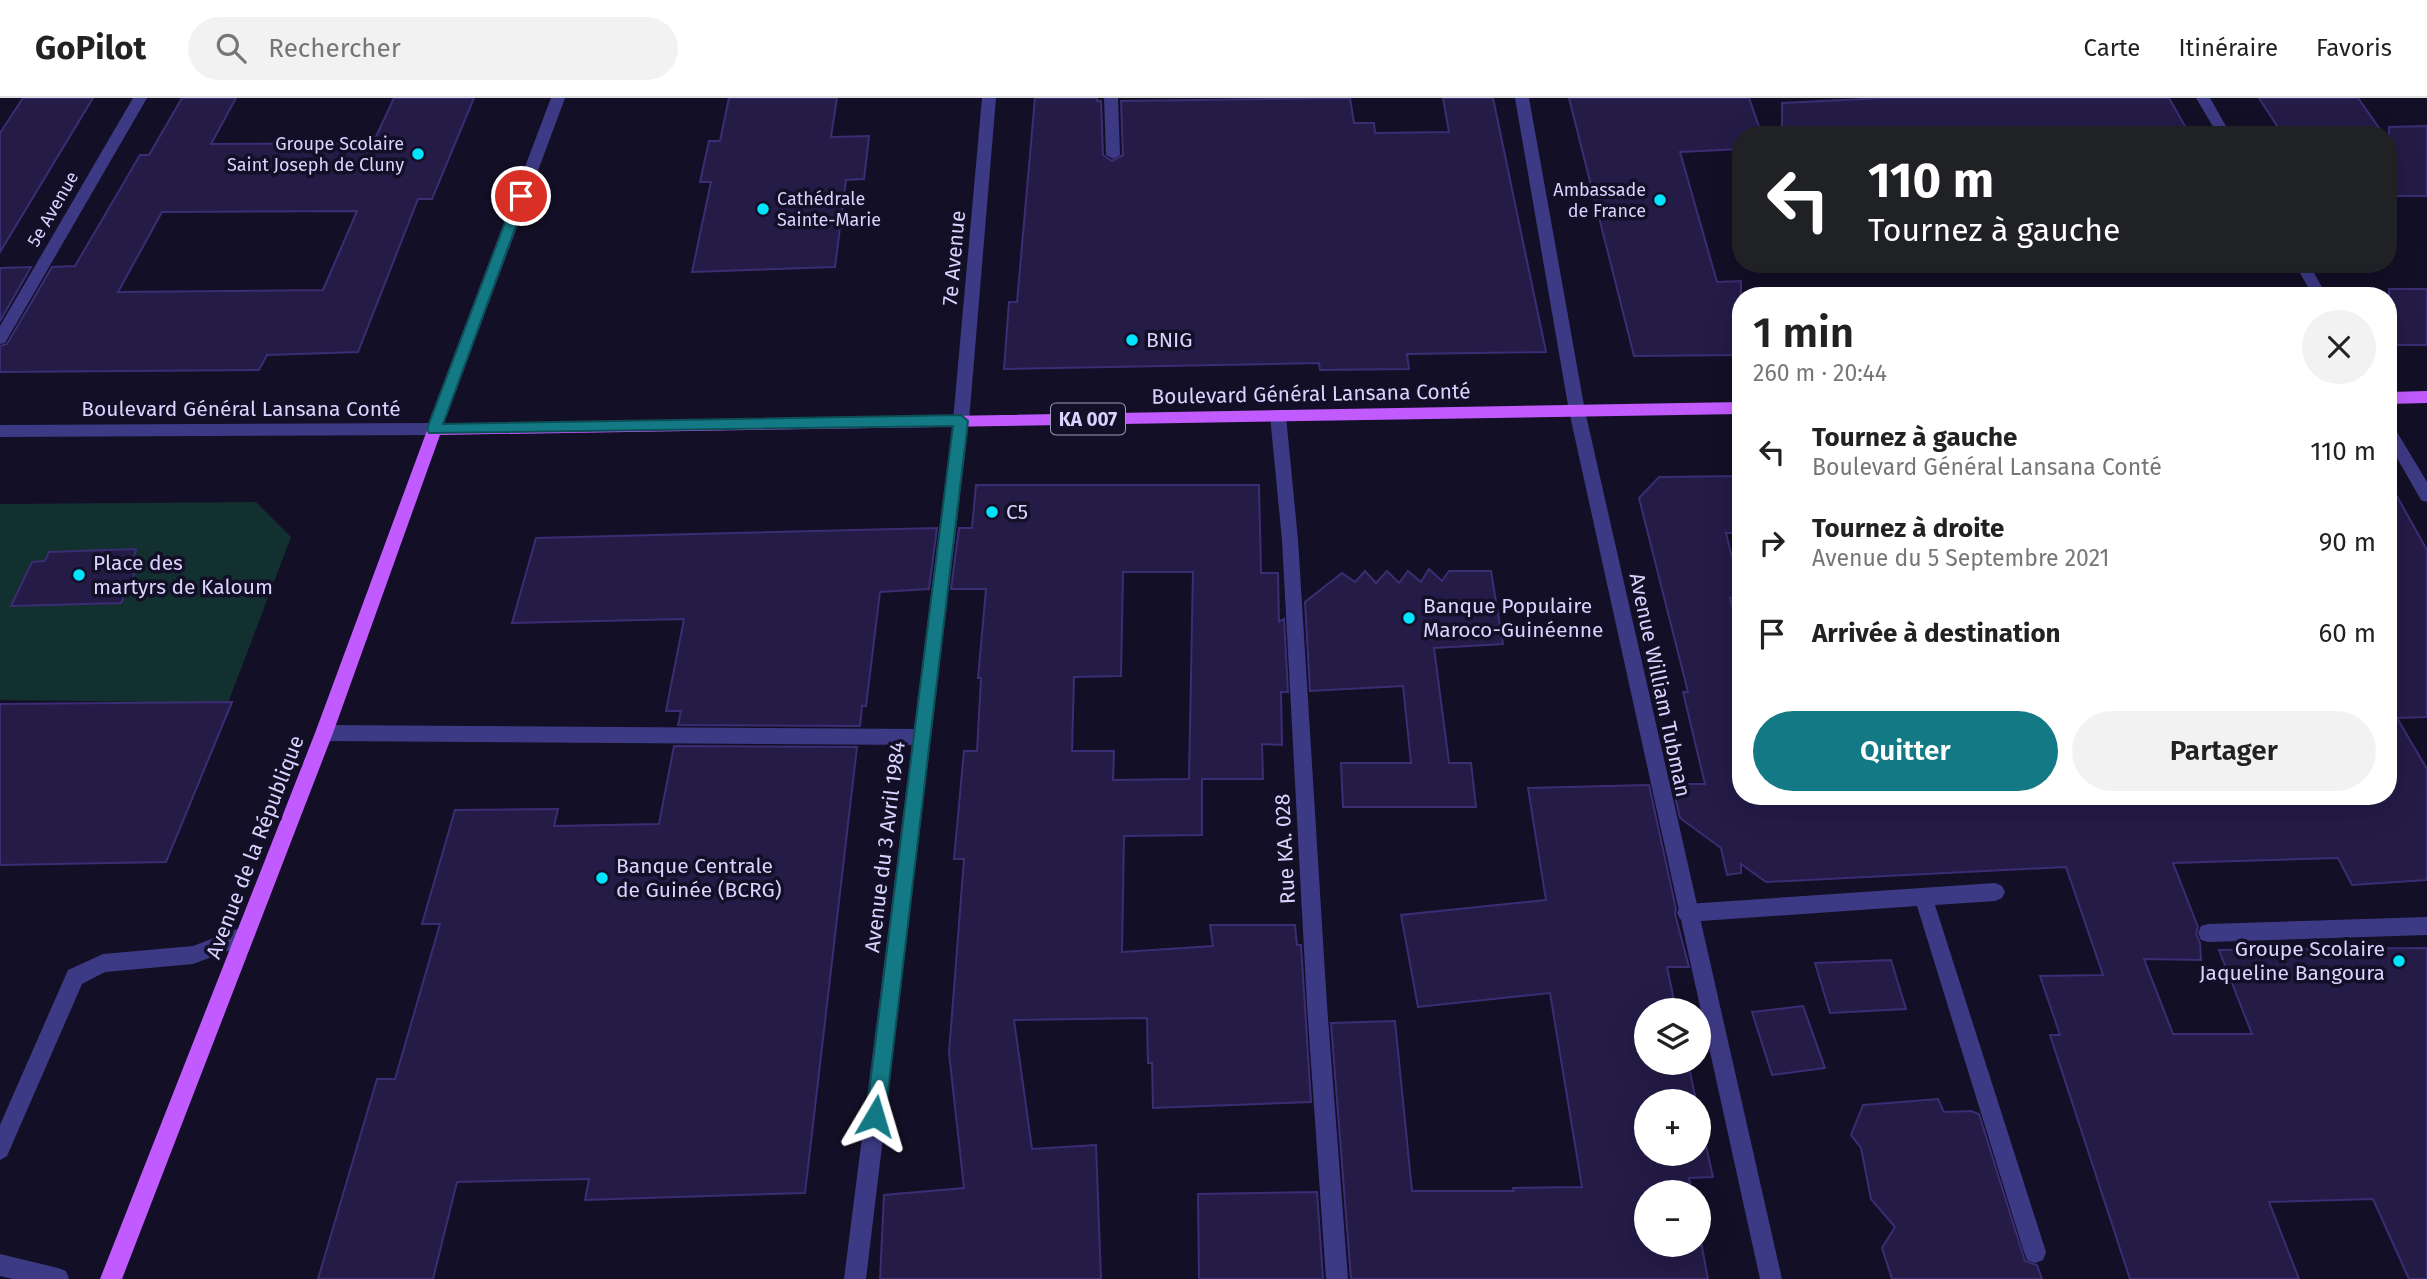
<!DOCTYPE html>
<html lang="fr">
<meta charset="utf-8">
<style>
:root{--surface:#fff;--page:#f2f2f2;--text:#222;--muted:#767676;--line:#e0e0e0;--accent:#137a85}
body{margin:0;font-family:"Fira Sans",sans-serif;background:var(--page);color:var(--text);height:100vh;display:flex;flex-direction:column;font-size:26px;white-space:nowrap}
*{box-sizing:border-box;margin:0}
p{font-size:23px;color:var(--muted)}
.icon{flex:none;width:38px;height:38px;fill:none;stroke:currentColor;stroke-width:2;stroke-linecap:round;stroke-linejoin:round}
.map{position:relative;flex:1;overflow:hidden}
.drawer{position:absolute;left:1732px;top:189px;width:665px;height:518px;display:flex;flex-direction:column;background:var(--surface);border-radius:28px;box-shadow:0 7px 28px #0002}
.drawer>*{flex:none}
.banner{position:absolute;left:1732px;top:28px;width:665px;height:147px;border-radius:28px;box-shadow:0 7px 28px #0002;background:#202124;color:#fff;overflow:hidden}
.tools{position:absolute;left:1634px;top:900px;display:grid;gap:14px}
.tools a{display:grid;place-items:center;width:77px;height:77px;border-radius:50%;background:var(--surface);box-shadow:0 7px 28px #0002;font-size:35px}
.pin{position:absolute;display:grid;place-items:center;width:60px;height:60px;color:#fff;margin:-30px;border:4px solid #fff;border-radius:50%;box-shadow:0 2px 7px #0007}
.me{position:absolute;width:77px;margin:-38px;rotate:7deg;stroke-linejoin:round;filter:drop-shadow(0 0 5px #0008)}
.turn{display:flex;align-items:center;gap:24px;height:147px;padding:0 21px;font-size:32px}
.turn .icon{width:91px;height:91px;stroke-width:2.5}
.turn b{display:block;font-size:49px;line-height:60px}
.round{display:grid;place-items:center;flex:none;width:74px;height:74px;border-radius:37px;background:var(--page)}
.head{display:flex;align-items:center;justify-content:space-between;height:119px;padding:0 21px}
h1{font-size:42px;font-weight:600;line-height:52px}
.action{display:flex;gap:14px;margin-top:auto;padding:14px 21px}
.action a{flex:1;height:80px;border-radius:42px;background:var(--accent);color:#fff;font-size:28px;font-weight:600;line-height:80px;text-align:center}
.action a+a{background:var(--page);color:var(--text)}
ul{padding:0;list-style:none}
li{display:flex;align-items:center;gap:21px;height:91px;padding:0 21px}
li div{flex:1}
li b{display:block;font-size:26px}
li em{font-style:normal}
header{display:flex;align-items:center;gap:42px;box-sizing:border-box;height:98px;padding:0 35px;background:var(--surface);border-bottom:2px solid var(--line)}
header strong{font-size:33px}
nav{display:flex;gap:38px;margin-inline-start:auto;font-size:24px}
.search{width:490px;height:63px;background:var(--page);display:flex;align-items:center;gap:18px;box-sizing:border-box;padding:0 24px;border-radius:38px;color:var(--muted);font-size:26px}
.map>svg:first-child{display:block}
.green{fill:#12302f}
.building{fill:#241b47;stroke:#3b2d73;stroke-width:2;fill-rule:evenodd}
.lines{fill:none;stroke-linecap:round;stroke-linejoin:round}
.service{fill:#3d3a85;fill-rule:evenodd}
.minor{fill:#3d3a85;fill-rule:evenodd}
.tertiary{fill:#3d3a85;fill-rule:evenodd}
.primary{fill:#c25bff;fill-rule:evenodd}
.route{fill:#137a85;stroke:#0c4f56;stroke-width:2}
.poi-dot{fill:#00e5ff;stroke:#130f26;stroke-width:2.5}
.labels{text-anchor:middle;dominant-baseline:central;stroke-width:7;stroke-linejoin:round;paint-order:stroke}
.far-poi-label{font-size:18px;fill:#d9d4ff;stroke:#130f26;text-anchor:end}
.far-street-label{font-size:18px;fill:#d9d4ff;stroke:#130f26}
.shield{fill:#130f26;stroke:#9e99be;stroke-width:2}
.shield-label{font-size:19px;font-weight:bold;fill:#d9d4ff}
.street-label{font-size:21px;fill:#d9d4ff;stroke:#130f26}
.poi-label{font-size:21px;fill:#d9d4ff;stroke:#130f26;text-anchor:start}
</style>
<header>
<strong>GoPilot</strong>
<div class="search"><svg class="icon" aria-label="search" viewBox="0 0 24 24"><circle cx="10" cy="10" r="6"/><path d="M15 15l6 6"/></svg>Rechercher</div>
<nav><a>Carte</a><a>Itinéraire</a><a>Favoris</a></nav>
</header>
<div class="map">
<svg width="2427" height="1181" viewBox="0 0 2427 1181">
<rect width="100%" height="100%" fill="#130f26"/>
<polygon class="green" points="256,404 291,439 228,605 0,602 0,406"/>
<g class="building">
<polygon points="23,0 93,0 0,154 0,35"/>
<path d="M182,0H236L211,46L373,45L394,0H474L432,101H418L358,254L267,257L259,272L0,274V248L7,246L52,169L75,168L140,57H149ZM357,113L323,192L118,194L162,114Z"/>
<polygon points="729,0 837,0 831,39 869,38 864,81 846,82 835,169 692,174 711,84 700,84 709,43 720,43"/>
<polygon points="1035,0 1097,0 1097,3 1101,3 1103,57 1112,63 1123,57 1121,3 1350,0 1354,25 1374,25 1375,35 1449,34 1443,0 1493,0 1546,254 1407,256 1409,271 1320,272 1319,265 1004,271 1009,204 1017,204"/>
<polygon points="1569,0 1749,0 1762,37 1741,37 1741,51 1680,54 1717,184 1741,183 1741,257 1634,258"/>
<polygon points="1883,0 2169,0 2190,37 1782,37 1782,5"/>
<polygon points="2259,0 2358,0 2384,37 2283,37"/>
<polygon points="2427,28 2427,98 2389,98 2389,29"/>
<polygon points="31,169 0,223 0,170"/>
<rect x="2389" y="191" width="38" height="56"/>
<polygon points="1741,378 1741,435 1726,435 1741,495 1741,499 1730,500 1741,541 1741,698 1789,698 1791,705 2006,698 2389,698 2389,384 2427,452 2427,619 2397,620 2427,671 2427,782 2352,787 2338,760 2173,765 2198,829 2196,836 2200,845 2201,862 2144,861 2173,936 2252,936 2219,852 2427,850 2427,1181 2409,1181 2373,1101 2269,1104 2299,1181 2130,1181 2050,937 2060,937 2040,878 2103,877 2066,769 1766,784 1741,766 1741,775 1727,777 1721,750 1680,720 1672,686 1705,686 1683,594 1688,594 1639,400 1659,379"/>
<path d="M976,387H1259L1261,475H1278L1279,524L1284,521L1288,594H1281L1282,647L1262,646L1263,681H1202V737L1124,738L1122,854L1213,848L1210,827H1295L1297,847H1301L1311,1004L1153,1010L1152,965H1148L1147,920L1014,922L1032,1051L1096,1047L1101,1181H880L884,1097L964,1090L949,955L964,761H954L964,653H977L981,580H978L986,491H951L959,430H972ZM1123,474H1193L1189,681L1113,682L1114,653H1072L1074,579L1121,578Z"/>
<polygon points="937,430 929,491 880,494 866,608 862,608 860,628 678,627 681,613 666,613 684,521 512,525 536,440"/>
<polygon points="136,451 133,462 141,461 121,505 11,508 32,464 45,463 49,454"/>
<polygon points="1429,471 1442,483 1449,473 1491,473 1503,546 1434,550 1449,665 1471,665 1476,709 1343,709 1341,665 1411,665 1403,588 1310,593 1305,504 1342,475 1355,484 1365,473 1376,485 1387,473 1399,485 1408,473 1421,484"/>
<polygon points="232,604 166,764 0,767 0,606"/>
<polygon points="674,648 857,649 805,1095 585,1102 589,1081 457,1084 433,1181 318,1181 377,981 395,981 440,826 422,826 455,712 558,711 554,728 659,726"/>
<polygon points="1649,687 1676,811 1675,816 1689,869 1667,869 1676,912 1647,912 1647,964 1688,964 1696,1003 1647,1003 1647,1055 1699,1055 1699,1016 1713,1079 1689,1080 1692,1094 1647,1094 1647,1146 1699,1146 1699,1133 1708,1181 1351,1181 1331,925 1395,923 1412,1093 1514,1093 1513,1090 1582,1089 1550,895 1418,909 1401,817 1546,802 1528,690"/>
<polygon points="1891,862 1906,911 1830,915 1815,865"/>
<polygon points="1803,908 1825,970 1772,977 1752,914"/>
<polygon points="1938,1001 1944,1014 1971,1013 1979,1016 2025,1163 2037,1167 2042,1181 1892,1181 1882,1150 1895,1129 1871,1101 1861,1050 1851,1037 1863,1007"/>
<polygon points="1317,1094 1323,1181 1199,1181 1198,1096"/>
</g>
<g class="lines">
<g class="service">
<polygon points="1104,0 1118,0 1120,57 1113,61 1106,57"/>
<polygon points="324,627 922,631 928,633 931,639 928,645 922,647 324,643 318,641 315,635 318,629"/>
<polygon points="1995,785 2002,788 2005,794 2002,800 1995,803 1935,807 2046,1154 2043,1162 2035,1165 2027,1162 2024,1154 1917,808 1687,824 1680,821 1677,815 1680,809 1687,806"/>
<polygon points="2427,819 2427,837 2208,844 2201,842 2198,835 2201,828 2208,826"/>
<polygon points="245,828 252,830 255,837 252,844 193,866 105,874 82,886 7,1058 0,1062 0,1027 68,872 103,856 193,848"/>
<polygon points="0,1156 58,1170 66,1173 69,1181 13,1181 0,1178"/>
</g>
<g class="minor">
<polygon points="133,0 147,0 5,245 0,246 0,228"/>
<polygon points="551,0 565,0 442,331 439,335 429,335 426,331"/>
<polygon points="982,0 996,0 969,323 866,1181 844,1181 953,323"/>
<polygon points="1515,0 1529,0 1585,313 1782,1181 1760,1181 1569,313"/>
<polygon points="2196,0 2210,0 2231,37 2218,37"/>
<polygon points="2295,166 2309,166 2327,198 2313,198"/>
<polygon points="1278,312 1286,318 1298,442 1327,907 1348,1181 1326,1181 1307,907 1282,442 1270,318"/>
<polygon points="2389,327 2394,329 2427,384 2427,404 2421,402 2389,346"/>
</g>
<polygon class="tertiary" points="434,325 442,331 434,337 0,339 0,327"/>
<g class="primary">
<polygon points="2427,293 2427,305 2389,306 2389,294"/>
<polygon points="1741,304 1741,316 440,337 333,635 122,1181 100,1181 315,635 429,327"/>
</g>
</g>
<polygon class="route" points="521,94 527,98 443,326 961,317 968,323 885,1018 882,1025 875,1028 869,1025 866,1018 953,328 429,335 427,331 515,98"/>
<g class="poi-dot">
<circle cx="418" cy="56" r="7"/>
<circle cx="1660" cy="102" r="7"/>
<circle cx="763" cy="111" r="7"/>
<circle cx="1132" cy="242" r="7"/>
<circle cx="992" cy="414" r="7"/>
<circle cx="79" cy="477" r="7"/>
<circle cx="1409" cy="520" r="7"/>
<circle cx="602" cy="780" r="7"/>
<circle cx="2399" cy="863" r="7"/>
</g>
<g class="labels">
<g class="far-poi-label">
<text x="404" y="46">Groupe Scolaire<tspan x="404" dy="21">Saint Joseph de Cluny</tspan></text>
<text x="1646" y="92">Ambassade<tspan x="1646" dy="21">de France</tspan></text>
<text x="777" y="101" text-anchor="start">Cathédrale<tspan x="777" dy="21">Sainte-Marie</tspan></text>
</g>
<g class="far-street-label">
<text transform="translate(53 111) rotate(-60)">5e Avenue</text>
</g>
<rect class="shield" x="1051" y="305.5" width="74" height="31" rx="5"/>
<g class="shield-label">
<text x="1088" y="321">KA 007</text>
</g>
<g class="street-label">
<text transform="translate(954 160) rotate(-85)">7e Avenue</text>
<text transform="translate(1311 296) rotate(-1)">Boulevard Général Lansana Conté</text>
<text x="241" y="311">Boulevard Général Lansana Conté</text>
<text transform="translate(1660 587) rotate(78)">Avenue William Tubman</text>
<text transform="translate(255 749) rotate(-69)">Avenue de la République</text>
<text transform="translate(885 749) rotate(-83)">Avenue du 3 Avril 1984</text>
<text transform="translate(1285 751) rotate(-93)">Rue KA. 028</text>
</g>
<g class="poi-label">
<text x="1146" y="242">BNIG</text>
<text x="1006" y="414">C5</text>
<text x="93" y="465">Place des<tspan x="93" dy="24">martyrs de Kaloum</tspan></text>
<text x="1423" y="508">Banque Populaire<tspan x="1423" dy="24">Maroco-Guinéenne</tspan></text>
<text x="616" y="768">Banque Centrale<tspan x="616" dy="24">de Guinée (BCRG)</tspan></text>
<text x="2385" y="851" text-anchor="end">Groupe Scolaire<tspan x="2385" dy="24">Jaqueline Bangoura</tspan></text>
</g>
</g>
</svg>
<div class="tools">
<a><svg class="icon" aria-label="layers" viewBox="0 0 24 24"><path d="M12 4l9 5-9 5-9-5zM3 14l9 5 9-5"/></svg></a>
<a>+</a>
<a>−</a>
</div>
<div class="pin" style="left:521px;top:98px;background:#d93025"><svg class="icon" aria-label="arrive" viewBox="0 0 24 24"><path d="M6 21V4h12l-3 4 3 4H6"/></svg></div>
<svg class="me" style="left:875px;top:1018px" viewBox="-20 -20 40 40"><path d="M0-17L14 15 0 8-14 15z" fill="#137a85" stroke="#fff" stroke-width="4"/></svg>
<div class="banner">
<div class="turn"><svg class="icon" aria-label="left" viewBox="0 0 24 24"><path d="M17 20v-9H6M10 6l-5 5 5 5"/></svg><div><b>110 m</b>Tournez à gauche</div></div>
</div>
<section class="drawer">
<div class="head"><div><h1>1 min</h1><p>260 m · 20:44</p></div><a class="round"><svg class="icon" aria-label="close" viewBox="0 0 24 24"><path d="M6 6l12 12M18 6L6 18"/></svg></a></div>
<ul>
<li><svg class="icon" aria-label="left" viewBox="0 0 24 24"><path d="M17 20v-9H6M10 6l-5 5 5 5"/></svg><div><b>Tournez à gauche</b><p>Boulevard Général Lansana Conté</p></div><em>110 m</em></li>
<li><svg class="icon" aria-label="right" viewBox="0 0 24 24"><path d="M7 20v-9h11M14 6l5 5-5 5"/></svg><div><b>Tournez à droite</b><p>Avenue du 5 Septembre 2021</p></div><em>90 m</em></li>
<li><svg class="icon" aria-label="arrive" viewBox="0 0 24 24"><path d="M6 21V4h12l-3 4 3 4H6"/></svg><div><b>Arrivée à destination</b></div><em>60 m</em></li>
</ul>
<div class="action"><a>Quitter</a><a>Partager</a></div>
</section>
</div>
